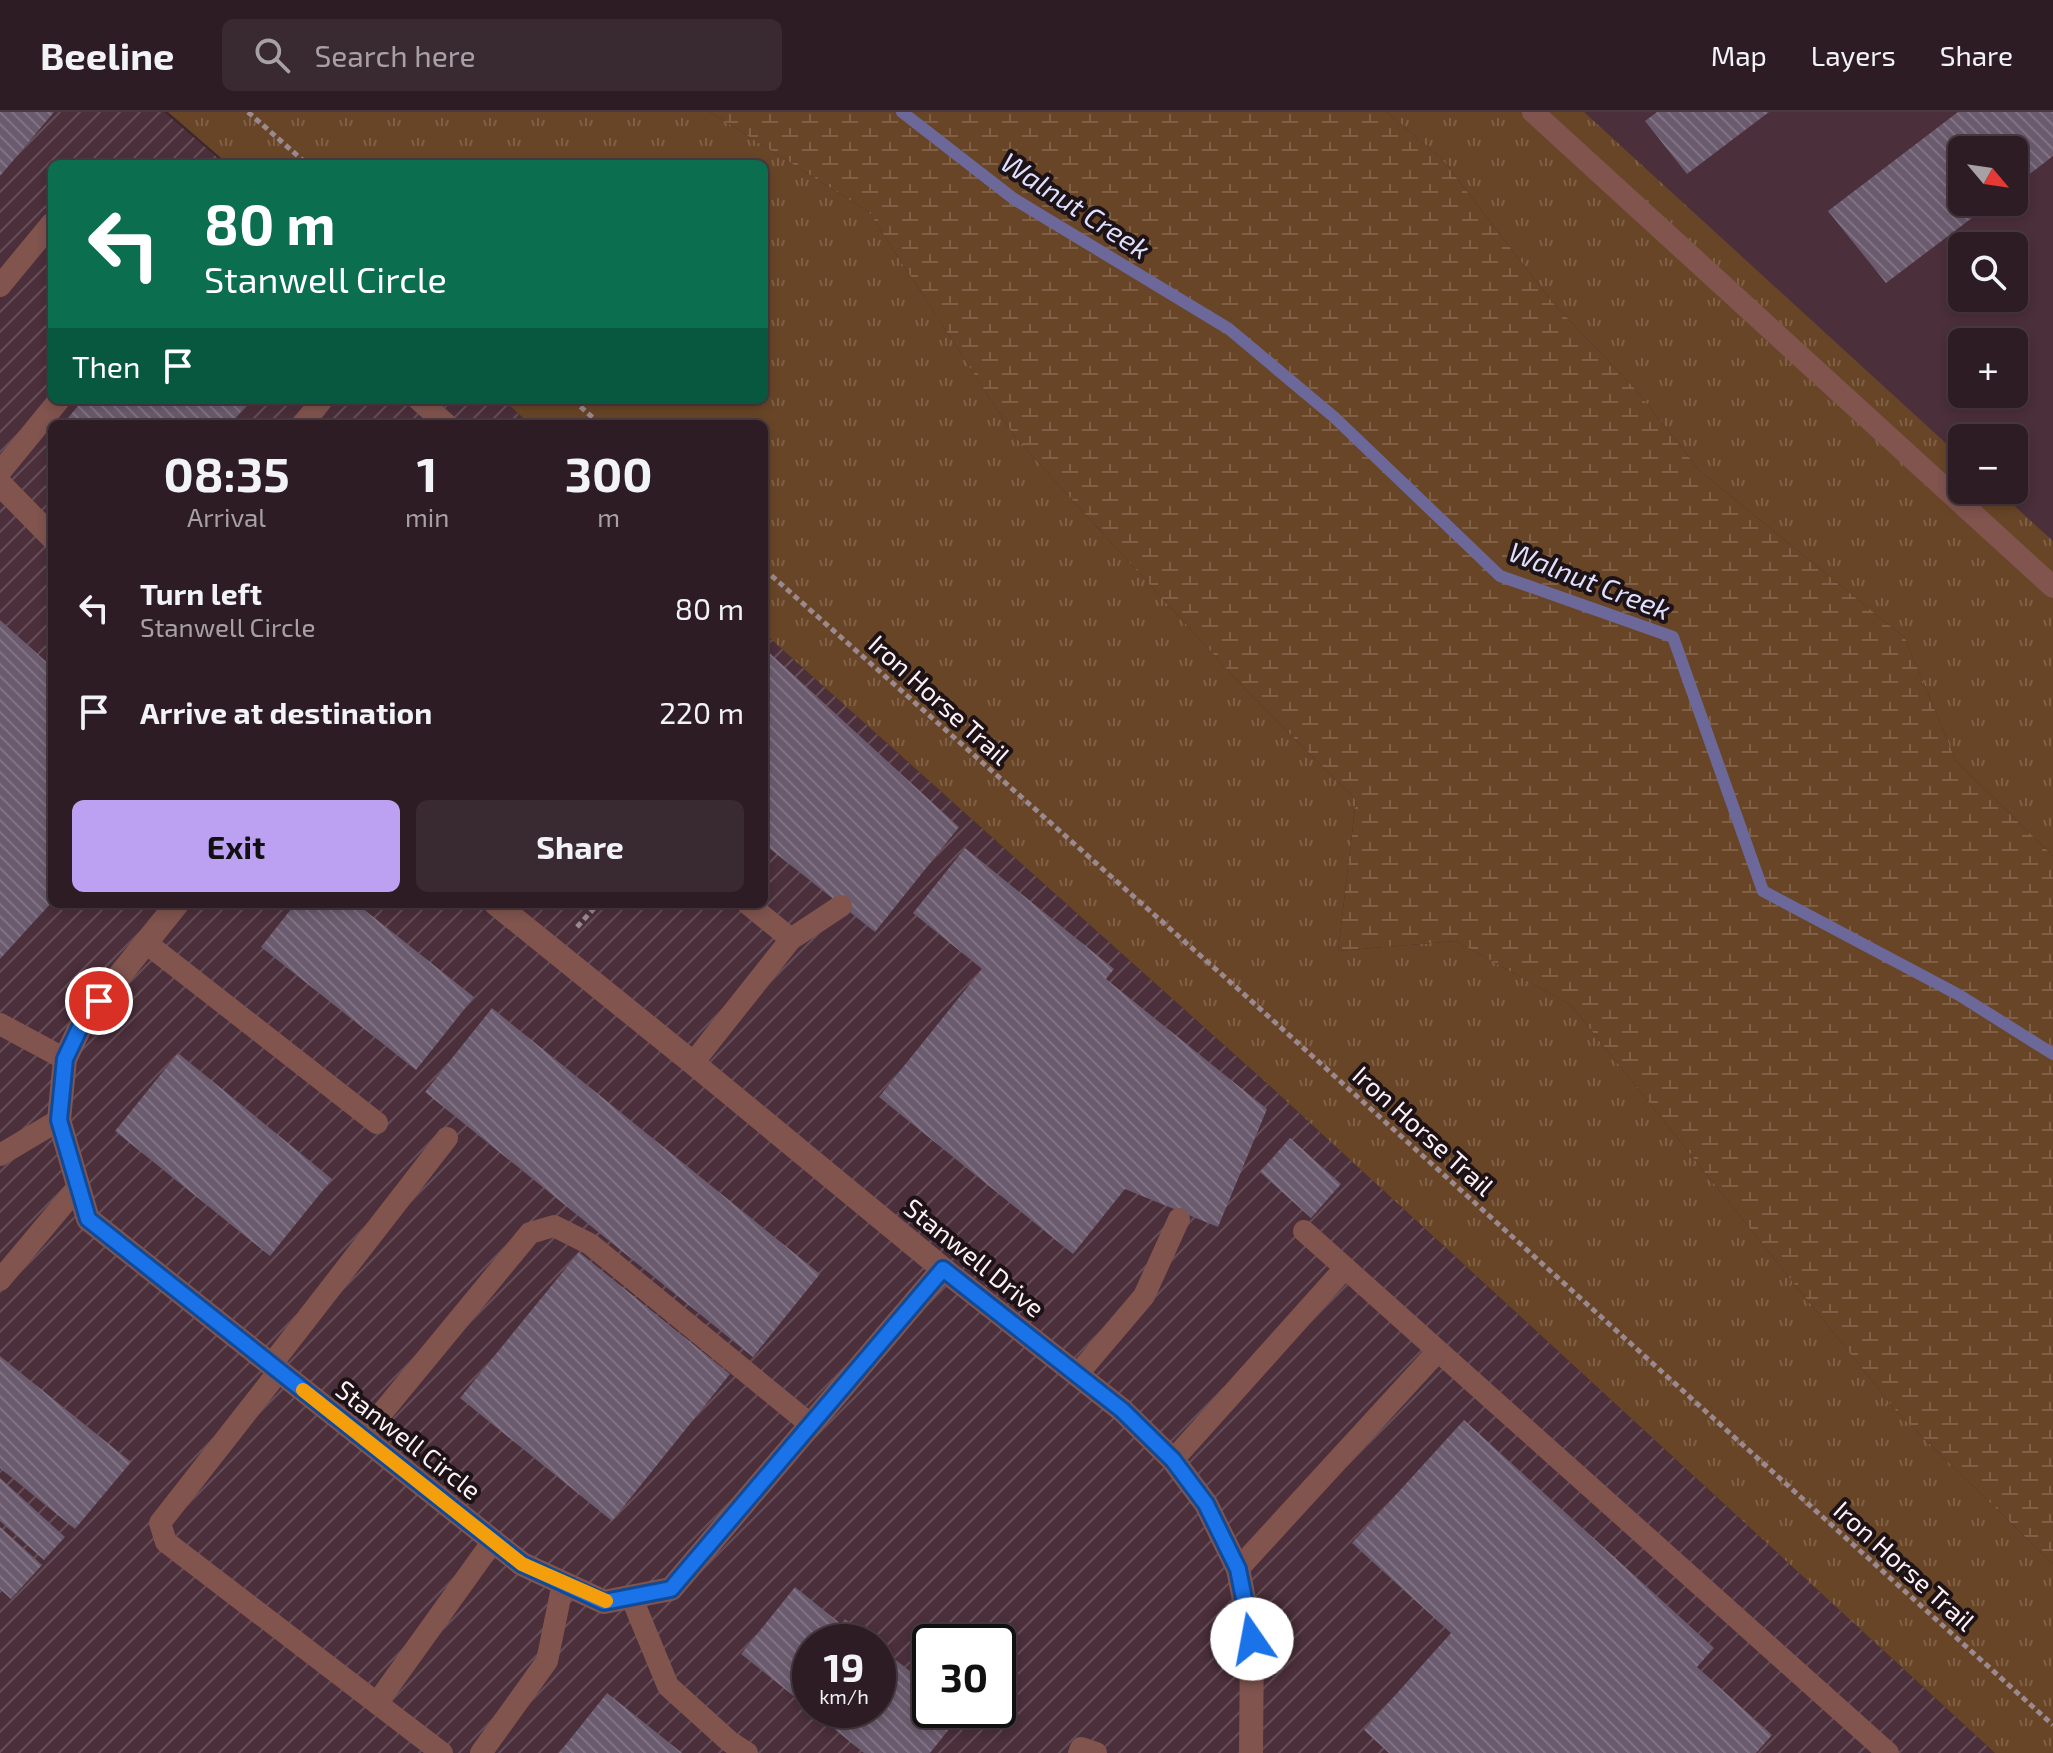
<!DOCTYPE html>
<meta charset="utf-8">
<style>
:root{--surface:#2d1c23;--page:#392930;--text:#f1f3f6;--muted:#a7a1a6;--line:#483a41;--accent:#bca0f2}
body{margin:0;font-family:"Exo 2",sans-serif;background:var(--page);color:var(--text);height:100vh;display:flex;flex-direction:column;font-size:30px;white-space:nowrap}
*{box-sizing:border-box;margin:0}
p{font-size:26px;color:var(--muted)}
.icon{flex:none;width:44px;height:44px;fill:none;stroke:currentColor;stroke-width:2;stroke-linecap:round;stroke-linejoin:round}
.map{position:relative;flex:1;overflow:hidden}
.drawer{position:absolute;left:48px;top:308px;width:720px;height:488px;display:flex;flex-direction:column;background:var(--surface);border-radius:12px;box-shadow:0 4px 12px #0003,0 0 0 2px var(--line)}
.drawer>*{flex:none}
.hud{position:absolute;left:48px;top:48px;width:720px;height:244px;border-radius:12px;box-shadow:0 4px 12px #0003,0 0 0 2px var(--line);background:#0b6e4f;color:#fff;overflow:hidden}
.needle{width:52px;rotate:119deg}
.fabs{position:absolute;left:1948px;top:24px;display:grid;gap:16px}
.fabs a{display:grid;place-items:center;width:80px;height:80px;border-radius:12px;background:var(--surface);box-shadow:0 4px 12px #0003,0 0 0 2px var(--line);font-size:40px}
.speed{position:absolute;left:792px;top:1512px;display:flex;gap:16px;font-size:40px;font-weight:700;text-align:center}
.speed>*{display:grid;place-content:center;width:104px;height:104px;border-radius:50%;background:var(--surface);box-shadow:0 4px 12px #0003,0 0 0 2px var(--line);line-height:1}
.speed small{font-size:20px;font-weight:400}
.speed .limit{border:4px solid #111;border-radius:12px;background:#fff;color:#111}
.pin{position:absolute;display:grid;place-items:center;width:68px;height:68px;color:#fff;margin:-34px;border:4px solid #fff;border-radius:50%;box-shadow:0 2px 8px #0007}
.me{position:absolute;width:88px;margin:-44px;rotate:348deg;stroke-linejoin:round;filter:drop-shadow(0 0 6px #0008)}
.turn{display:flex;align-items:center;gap:28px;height:168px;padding:0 24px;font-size:36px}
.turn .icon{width:104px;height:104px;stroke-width:2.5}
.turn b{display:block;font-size:56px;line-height:68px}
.then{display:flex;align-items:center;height:76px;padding:0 24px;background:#0003;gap:16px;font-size:30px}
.eta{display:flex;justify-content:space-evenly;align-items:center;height:136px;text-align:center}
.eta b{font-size:48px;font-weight:700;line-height:56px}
.button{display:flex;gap:16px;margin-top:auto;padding:16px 24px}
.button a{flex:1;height:92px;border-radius:12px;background:var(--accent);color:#111;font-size:32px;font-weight:700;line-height:92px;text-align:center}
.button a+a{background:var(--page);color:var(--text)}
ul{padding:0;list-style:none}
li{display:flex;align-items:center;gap:24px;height:104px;padding:0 24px}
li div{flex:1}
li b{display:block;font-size:30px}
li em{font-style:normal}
header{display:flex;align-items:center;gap:48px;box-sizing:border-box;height:112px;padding:0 40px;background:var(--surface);border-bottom:2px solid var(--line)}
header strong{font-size:38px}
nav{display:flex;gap:44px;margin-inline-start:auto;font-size:28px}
.search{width:560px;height:72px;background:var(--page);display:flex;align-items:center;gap:20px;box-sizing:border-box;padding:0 28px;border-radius:12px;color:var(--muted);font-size:30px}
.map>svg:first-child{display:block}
.built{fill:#4b2f3b;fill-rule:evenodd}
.industrial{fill:url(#industrial-furrows);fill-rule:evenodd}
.grass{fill:url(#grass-tufts)}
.wetland{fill:url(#wetland-marsh)}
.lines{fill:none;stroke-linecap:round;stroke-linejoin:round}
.stream{stroke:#6c699a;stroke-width:12}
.building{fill:url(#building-back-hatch)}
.path{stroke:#9b8990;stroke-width:5;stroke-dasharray:6 4;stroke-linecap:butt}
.service{stroke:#81544e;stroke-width:22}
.minor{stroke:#81544e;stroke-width:24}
.route-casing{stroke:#114b97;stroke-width:20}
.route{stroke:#1a73e8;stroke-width:14}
.slow{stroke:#f59e0b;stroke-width:14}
.labels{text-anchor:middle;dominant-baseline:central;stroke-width:8;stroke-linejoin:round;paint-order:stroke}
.street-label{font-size:26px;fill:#fef1f6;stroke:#1d1317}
.water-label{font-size:28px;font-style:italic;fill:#dfdffe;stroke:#1d1317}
</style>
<header>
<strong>Beeline</strong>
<div class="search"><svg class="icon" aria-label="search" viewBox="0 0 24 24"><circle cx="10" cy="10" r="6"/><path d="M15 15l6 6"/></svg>Search here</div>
<nav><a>Map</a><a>Layers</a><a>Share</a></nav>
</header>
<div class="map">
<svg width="2053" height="1641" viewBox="0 0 2053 1641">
<defs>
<pattern id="industrial-furrows" width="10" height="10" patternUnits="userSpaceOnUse" patternTransform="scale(2)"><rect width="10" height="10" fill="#4b2f3b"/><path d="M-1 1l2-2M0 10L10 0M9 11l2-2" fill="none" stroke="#664e58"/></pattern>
<pattern id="grass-tufts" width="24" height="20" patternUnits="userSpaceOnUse" patternTransform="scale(2)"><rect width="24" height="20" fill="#684527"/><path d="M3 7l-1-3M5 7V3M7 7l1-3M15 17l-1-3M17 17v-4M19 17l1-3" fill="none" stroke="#7f6047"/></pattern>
<pattern id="wetland-marsh" width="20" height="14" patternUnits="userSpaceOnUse" patternTransform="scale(2)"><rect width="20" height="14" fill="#684527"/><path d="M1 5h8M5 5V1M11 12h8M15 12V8" fill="none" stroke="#7f6047"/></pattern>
<pattern id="building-back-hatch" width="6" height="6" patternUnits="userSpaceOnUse" patternTransform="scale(2)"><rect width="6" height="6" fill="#6b5b6e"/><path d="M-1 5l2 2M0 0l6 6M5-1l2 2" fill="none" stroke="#817383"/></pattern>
</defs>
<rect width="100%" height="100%" fill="#3c262f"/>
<path class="built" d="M1567,0H2053V441L1984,378H2014V326H1962V358ZM1962,38H2014V90H1962ZM1962,134H2014V186H1962ZM1962,230H2014V282H1962Z"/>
<path class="industrial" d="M0,0H164L225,52H52V288H502L530,312H52V792H764V521L1271,975L1995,1641H0ZM810,1530H878V1598H810ZM930,1530H998V1598H930Z"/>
<g class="grass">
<polygon points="168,0 710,0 869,100 1015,325 1247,579 1356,688 1338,839 1456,829 1571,893 1897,1300 2053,1452 2053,1641 1995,1641 1271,975 764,521 764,312 530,312 503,288 764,288 764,52 228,52"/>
<polygon points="1387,0 1584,0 1962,346 1962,378 1997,378 2053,429 2053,744 1956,649 1905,526 1700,359 1636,278 1552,190 1442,47"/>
</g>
<polygon class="wetland" points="710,0 1387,0 1442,47 1552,190 1636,278 1700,359 1905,526 1956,649 2053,744 2053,1452 1897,1300 1571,893 1456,829 1338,839 1356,688 1247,579 1015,325 869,100"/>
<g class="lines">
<polyline class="stream" points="902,0 1014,87 1229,217 1334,305 1500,464 1673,525 1763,779 1959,883 2053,942"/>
</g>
<g class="building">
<polygon points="0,0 54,0 0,64"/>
<polygon points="1657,0 1769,0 1687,62 1645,9"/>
<polygon points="1958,0 2053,0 2053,44 2014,74 2014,38 1962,38 1962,90 1993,90 1886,171 1828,99"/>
<polygon points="83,288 250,288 231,312 73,312 67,307"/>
<polygon points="0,508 52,555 52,790 0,847"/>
<polygon points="764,536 959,715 875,820 764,732"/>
<polygon points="965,736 1114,857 1106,867 1267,997 1218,1115 1125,1077 1073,1142 879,985 982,857 913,801"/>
<polygon points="295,792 357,792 474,885 416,958 261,835"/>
<polygon points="492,896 820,1162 753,1245 425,980"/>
<polygon points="178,941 332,1067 270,1144 115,1019"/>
<polygon points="1290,1026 1341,1072 1311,1106 1260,1060"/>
<polygon points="579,1140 730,1262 612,1409 460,1286"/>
<polygon points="0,1244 131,1350 75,1417 0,1356"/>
<polygon points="1464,1308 1714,1536 1697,1555 1772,1623 1756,1641 1389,1641 1364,1618 1451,1521 1352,1431"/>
<polygon points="0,1366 65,1425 44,1448 0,1409"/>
<polygon points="0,1415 42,1453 11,1487 0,1477"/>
<polygon points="795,1475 841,1512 845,1507 874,1530 810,1530 810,1597 741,1542"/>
<polygon points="878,1534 930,1575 930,1598 958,1598 962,1601 930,1641 864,1641 811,1598 878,1598"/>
<polygon points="607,1581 682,1641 559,1641"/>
</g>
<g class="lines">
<g class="path">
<polyline points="248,0 307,52"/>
<polyline points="573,288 600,312"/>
<polyline points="764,457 1237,876 2053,1613"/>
<polyline points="577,815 598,792"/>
</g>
<g class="service">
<polyline points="1533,0 2053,475"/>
<polyline points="0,174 52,111"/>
<polyline points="419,288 446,312"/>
<polyline points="303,312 322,288"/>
<polyline points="0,360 59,288"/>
<polyline points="791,827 841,794"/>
<polyline points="145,830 377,1011"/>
<polyline points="0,912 65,947"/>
<polyline points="693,951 791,827 748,792"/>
<polyline points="0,1043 59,1008"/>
<polyline points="1304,1119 1888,1641"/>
<polyline points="0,1168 78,1075"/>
<polyline points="271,1253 447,1026"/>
<polyline points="279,1259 160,1411 166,1430 442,1641"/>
<polyline points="1077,1263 1144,1184 1179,1107"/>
<polyline points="362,1325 530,1121 554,1114 590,1132 811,1313"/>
<polyline points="1173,1348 1345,1156"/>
<polyline points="1238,1457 1437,1240"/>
<polyline points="631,1484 668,1574 730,1630 747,1641"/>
<polyline points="377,1591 493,1429"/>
<polyline points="481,1641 547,1549 563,1471"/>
<polyline points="1079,1641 1081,1636 1096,1641"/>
</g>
<g class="minor">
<polyline points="0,372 52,425"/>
<polyline points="177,792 83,909 65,947 59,1008 88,1107 522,1452 604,1490 671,1477 943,1157"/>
<polyline points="496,792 693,951 943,1157 1122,1298 1173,1348 1206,1392 1238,1457 1252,1527 1251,1641"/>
</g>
</g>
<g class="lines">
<g class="route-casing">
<polyline id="route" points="99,889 83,909 65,947 59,1008 88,1107 522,1452 604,1490 671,1477 943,1157 1122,1298 1173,1348 1206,1392 1238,1457 1252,1527"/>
</g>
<use href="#route" class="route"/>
<polyline class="slow" points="303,1278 522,1452 606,1489"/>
</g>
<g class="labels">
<g class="street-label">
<text transform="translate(940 587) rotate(42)">Iron Horse Trail</text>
<text transform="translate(1424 1018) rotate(42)">Iron Horse Trail</text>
<text transform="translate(975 1145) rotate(39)">Stanwell Drive</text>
<text transform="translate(409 1327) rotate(38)">Stanwell Circle</text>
<text transform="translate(1905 1453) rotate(42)">Iron Horse Trail</text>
</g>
<g class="water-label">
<text transform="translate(1076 93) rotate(33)">Walnut Creek</text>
<text transform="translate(1590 468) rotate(21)">Walnut Creek</text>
</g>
</g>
</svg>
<div class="fabs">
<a><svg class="needle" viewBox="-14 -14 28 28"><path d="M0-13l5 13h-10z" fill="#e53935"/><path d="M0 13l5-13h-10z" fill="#a7a1a6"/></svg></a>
<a><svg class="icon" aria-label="search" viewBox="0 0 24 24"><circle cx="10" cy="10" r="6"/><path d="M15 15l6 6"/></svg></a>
<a>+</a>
<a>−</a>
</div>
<div class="speed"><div>19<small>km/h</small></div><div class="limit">30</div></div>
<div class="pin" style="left:99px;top:889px;background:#d93025"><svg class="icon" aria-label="arrive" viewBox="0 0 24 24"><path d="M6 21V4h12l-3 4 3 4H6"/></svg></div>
<svg class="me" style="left:1252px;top:1527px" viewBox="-20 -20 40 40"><circle r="19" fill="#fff"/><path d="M0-13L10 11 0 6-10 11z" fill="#1a73e8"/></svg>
<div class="hud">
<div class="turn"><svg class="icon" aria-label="left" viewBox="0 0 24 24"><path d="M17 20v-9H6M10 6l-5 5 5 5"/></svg><div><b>80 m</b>Stanwell Circle</div></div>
<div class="then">Then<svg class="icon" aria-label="arrive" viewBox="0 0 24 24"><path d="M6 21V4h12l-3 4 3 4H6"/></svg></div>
</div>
<section class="drawer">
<div class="eta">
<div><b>08:35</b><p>Arrival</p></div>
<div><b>1</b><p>min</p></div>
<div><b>300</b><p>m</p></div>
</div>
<ul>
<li><svg class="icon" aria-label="left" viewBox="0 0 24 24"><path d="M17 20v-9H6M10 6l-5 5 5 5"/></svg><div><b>Turn left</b><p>Stanwell Circle</p></div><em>80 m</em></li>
<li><svg class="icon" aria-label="arrive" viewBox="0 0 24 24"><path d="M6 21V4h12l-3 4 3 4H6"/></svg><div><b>Arrive at destination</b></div><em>220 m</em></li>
</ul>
<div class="button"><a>Exit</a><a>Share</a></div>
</section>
</div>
